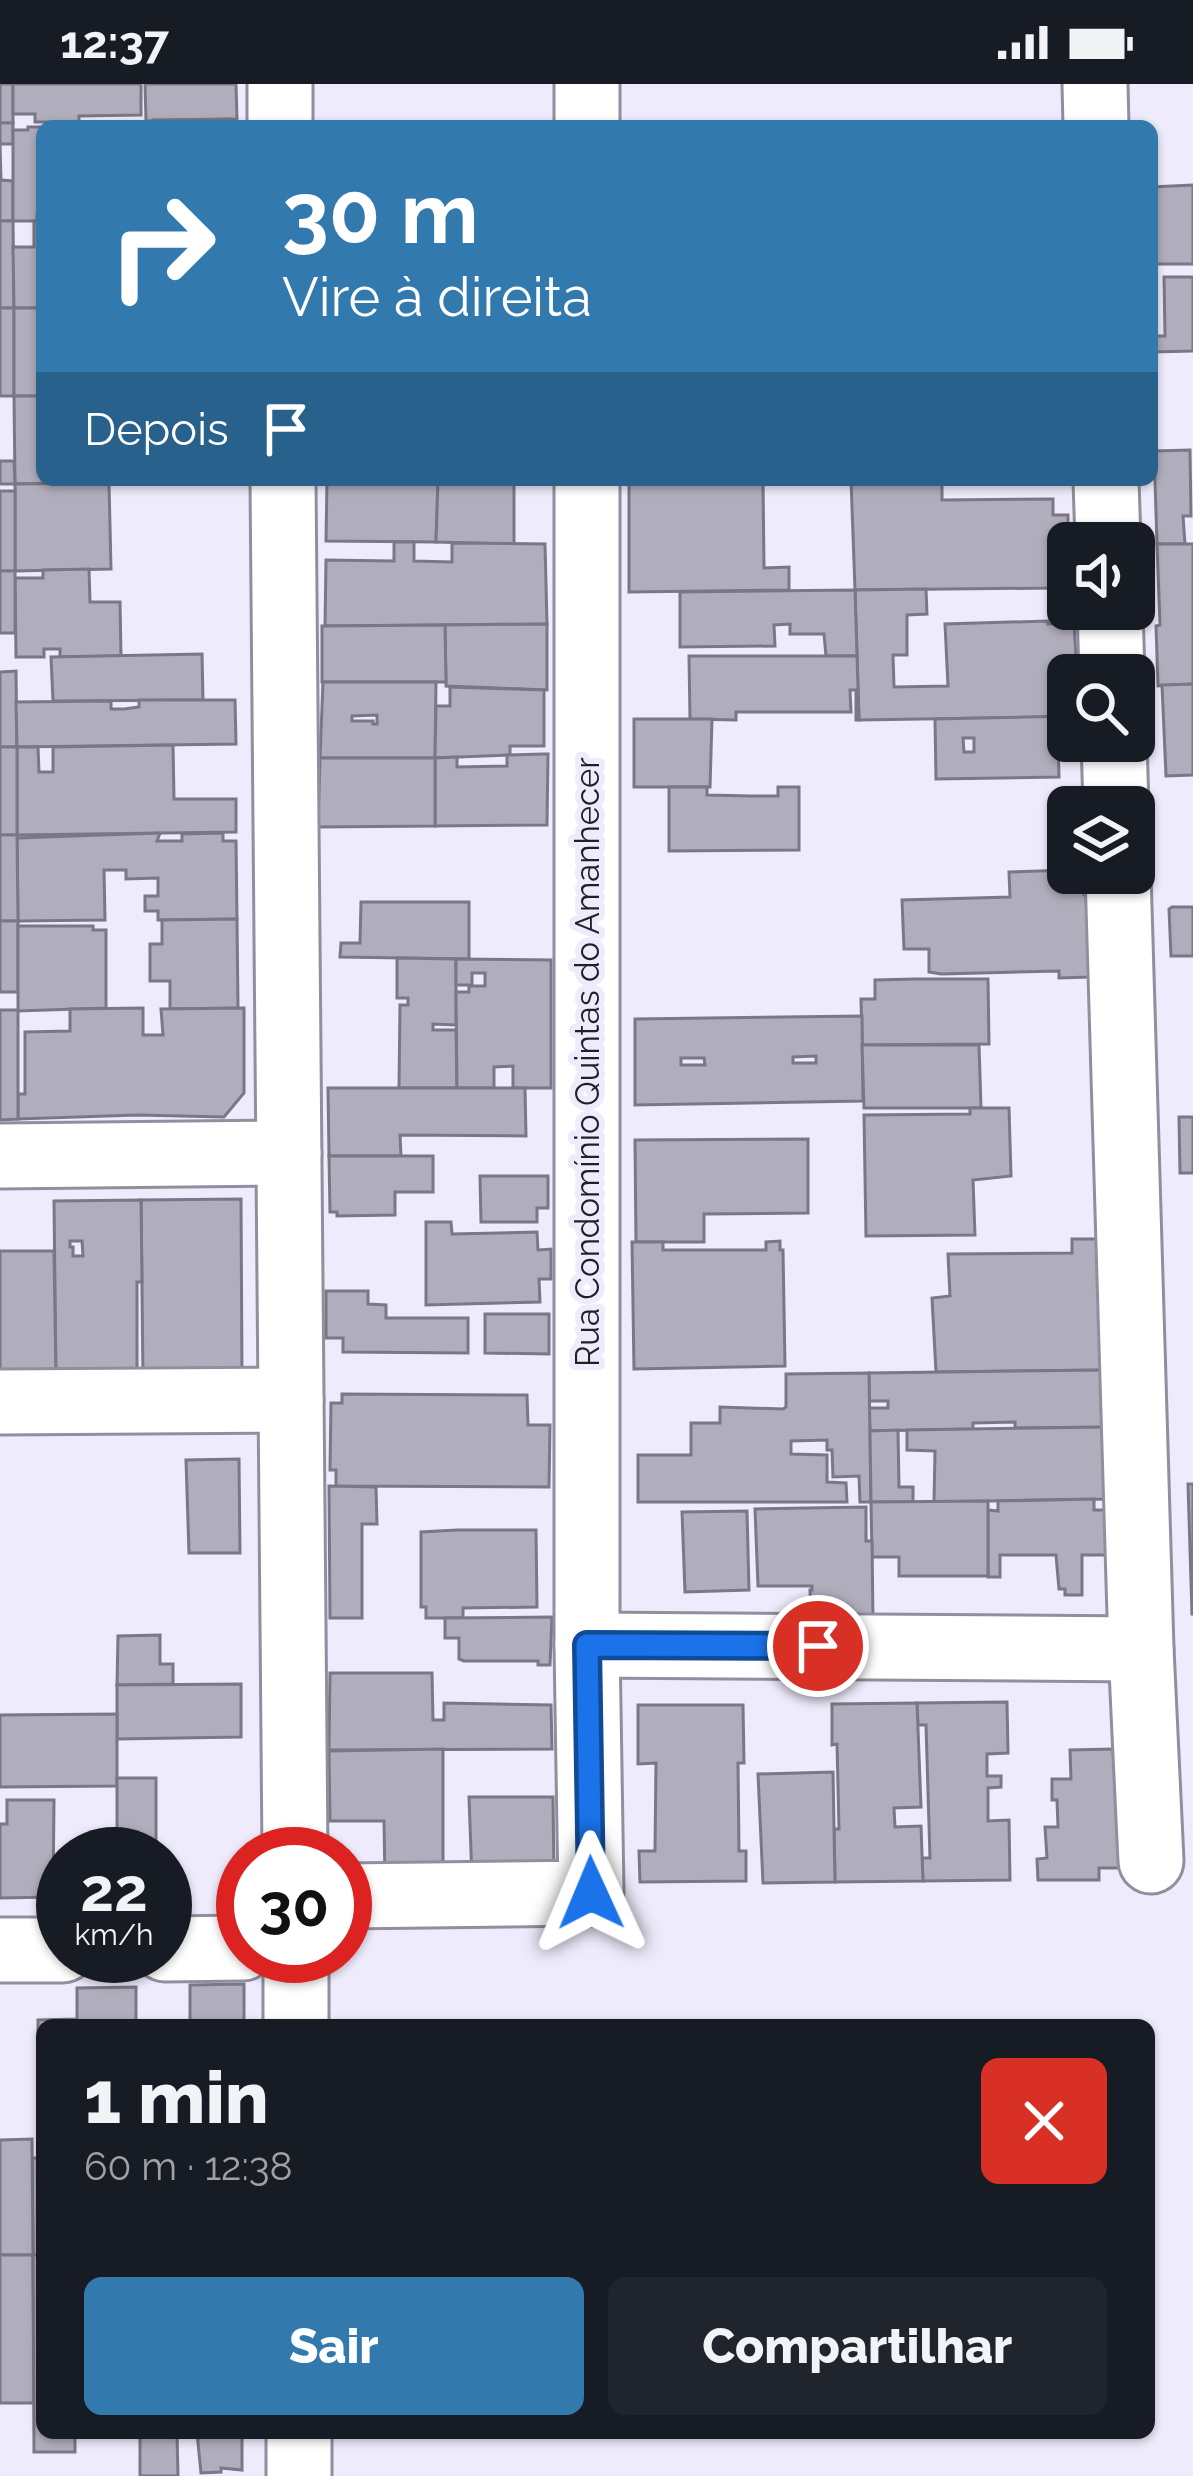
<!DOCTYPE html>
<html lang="pt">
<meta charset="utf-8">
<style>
:root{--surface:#171b24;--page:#20242c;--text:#f1f3f6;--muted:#9ea1a6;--accent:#327aae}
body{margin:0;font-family:Raleway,sans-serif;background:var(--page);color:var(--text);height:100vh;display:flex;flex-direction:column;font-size:45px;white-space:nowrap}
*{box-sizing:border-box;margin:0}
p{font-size:39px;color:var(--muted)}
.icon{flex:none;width:66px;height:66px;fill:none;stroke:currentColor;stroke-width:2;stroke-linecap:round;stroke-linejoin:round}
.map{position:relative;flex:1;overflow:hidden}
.sheet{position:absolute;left:36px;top:1935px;width:1119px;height:420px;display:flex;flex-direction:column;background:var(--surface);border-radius:18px;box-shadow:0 3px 9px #0004}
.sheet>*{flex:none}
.guide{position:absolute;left:36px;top:36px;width:1122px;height:366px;border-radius:18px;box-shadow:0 3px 9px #0004;background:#327aae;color:#fff;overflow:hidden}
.tools{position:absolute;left:1047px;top:438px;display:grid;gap:24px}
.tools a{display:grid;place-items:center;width:108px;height:108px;border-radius:18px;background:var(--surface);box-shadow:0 3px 9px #0004;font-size:60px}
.speed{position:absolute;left:36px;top:1743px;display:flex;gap:24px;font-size:60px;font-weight:700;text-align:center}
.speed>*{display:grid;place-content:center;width:156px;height:156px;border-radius:50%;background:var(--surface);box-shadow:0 3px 9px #0004;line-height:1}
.speed small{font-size:30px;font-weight:400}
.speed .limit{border:18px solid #d22;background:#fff;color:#111}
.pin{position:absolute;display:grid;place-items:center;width:102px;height:102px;color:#fff;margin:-51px;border:6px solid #fff;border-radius:50%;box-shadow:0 3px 12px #0007}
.me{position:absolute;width:132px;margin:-66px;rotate:359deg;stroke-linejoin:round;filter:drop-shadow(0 0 9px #0008)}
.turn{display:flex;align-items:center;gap:42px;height:252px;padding:0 48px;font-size:54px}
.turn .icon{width:156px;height:156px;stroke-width:2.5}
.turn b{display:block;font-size:84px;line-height:102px}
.then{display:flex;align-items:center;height:114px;padding:0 48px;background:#0003;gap:24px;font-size:45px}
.round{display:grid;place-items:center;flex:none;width:126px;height:126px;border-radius:18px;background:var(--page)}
.summary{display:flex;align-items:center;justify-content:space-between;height:204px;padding:0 48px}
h1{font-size:72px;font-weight:800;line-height:90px}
.button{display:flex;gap:24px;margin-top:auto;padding:24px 48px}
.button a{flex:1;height:138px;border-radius:18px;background:var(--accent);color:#fff;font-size:48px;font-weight:800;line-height:138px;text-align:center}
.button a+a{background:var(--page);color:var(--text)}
.status{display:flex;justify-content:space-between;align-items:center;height:84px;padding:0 60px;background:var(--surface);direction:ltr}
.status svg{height:33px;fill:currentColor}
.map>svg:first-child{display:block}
.building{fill:#b0adbd;stroke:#7a7786;stroke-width:3;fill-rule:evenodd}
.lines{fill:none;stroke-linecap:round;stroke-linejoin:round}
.street-casing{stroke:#918e9e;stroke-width:69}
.street{stroke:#fff;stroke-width:63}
.route-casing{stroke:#114b97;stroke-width:30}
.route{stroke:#1a73e8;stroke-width:21}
.labels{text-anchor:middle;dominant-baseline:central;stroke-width:12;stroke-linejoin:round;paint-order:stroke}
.street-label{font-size:33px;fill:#201f25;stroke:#eeebfc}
</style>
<div class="status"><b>12:37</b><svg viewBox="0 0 49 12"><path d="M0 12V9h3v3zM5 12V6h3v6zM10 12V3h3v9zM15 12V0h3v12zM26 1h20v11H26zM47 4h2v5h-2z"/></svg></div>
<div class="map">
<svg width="1193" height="2392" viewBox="0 0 1193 2392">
<rect width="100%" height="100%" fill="#eeebfc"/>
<g class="building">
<rect x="0" y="0" width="13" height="39"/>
<polygon points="13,0 141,0 141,31 79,32 79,38 35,38 35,30 13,30"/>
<polygon points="145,0 236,0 237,35 146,37"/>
<polygon points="231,35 231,42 155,42 154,36"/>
<polygon points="0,39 13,39 13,60 0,60 1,96 13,97 13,137 0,137"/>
<polygon points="28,43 42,43 42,132 37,132 37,137 13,137 13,46 28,46"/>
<polygon points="1193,101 1193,180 1152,180 1152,103"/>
<polygon points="0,137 13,137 14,224 0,224"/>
<polygon points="34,137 42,137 42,224 14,224 13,163 34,163"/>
<polygon points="1164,193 1193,193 1193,267 1152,268 1152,252 1165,252"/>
<rect x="0" y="224" width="14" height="88"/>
<polygon points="14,224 42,224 41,312 14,312"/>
<polygon points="14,312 42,312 42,396 77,396 77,399 15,400"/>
<polygon points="1190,366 1191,432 1183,432 1185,460 1157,460 1154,367"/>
<polygon points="0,377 14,377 15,400 0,400"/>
<polygon points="327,396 438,396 436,458 326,457"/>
<polygon points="438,396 514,396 514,460 436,458"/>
<polygon points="629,396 763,396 764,484 789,483 789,506 629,508"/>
<polygon points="851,396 942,396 942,416 1053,415 1053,431 1068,431 1068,487 1055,487 1055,504 855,506"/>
<polygon points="109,399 111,485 15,487 15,400"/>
<rect x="0" y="407" width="15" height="80"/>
<polygon points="394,458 414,458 414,477 452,478 452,459 545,460 547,540 325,542 326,476 394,477"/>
<polygon points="1157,460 1193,460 1193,600 1158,602 1156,542 1160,541"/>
<polygon points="89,485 90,518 120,518 121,572 60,573 60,565 44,565 44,573 16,573 15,494 43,494 43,486"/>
<rect x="0" y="487" width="15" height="62"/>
<polygon points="926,505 927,530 907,531 907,571 893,571 894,603 948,602 945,540 1048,537 1048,540 1074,539 1077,591 1052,592 1052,633 859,636 855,506"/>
<polygon points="855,506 857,572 826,572 824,550 790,550 790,540 774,541 775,562 680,563 680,508"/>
<polygon points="547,540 547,606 446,602 445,541"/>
<polygon points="445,541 446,598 322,598 322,542"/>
<polygon points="202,570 203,616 53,617 51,573"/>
<polygon points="689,572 857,572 859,636 856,636 856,606 850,606 851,628 736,628 736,636 690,635"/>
<polygon points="16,587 17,663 0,663 0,588"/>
<path d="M323,598H436L435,674H320ZM377,631V640H373V637H352V632Z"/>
<polygon points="1193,600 1193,691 1166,692 1162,601"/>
<polygon points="450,603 544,606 544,662 510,662 510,671 435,674 436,622 450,622"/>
<polygon points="139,616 235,616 236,660 17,663 16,618 111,617 111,625 124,625 139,623"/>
<path d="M1068,632V654H1058L1059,693L936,695L935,635ZM963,654H974V668H964Z"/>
<polygon points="634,635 712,635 710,703 634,703"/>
<polygon points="173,661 174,715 236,715 236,748 17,751 17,663 38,663 39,688 53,688 53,663"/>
<rect x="0" y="663" width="17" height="88"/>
<polygon points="544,670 548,670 547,741 435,742 435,674 457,673 457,683 507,682 507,671"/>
<polygon points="320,674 435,674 435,742 318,743"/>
<polygon points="669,703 707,703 707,711 751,712 778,712 778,703 799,703 799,766 669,767"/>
<polygon points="160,749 157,757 182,757 182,750 223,749 223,757 236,757 237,835 158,836 158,827 145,827 145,812 158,812 158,794 126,795 126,786 104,786 105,836 18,837 17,754"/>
<polygon points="0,751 17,751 18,837 0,837"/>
<polygon points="1068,786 1068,789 1083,789 1084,811 1087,812 1089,893 1059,894 1059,887 941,890 929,888 929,865 904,865 902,816 1010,813 1009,788"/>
<polygon points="361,818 469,818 469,875 340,873 341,859 360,859"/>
<polygon points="1172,823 1193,823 1193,872 1171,872 1169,825"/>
<polygon points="237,835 238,924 170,925 170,897 150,897 150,860 162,860 162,836"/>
<rect x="0" y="837" width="18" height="71"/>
<polygon points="18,842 93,842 93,846 106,846 106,924 18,927"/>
<polygon points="397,874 456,875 456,941 433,940 433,946 456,946 457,1004 399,1004 400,921 408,921 408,914 397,914"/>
<path d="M456,875L551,876V1004H513V982L494,983V1004H457L456,908H469V901H456ZM472,889H485V902H472Z"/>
<polygon points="916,895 988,895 989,960 862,961 861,915 875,915 875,896"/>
<polygon points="143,924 143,951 163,951 161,925 244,924 244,1009 224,1033 137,1031 18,1035 18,1010 25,1010 25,948 70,947 70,925"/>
<polygon points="0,926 18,926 18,1035 0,1036"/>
<path d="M862,932L863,1017L635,1021V935ZM816,972V979H793V973ZM681,974H704L705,981H681Z"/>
<polygon points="862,961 979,961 981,1024 864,1024"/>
<polygon points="328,1004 525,1004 526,1052 400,1051 401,1072 329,1072"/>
<polygon points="970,1024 1009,1024 1011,1092 973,1096 975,1151 866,1152 864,1031 970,1030"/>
<polygon points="1179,1033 1193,1033 1193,1089 1180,1089"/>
<polygon points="808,1055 808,1129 704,1130 704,1158 636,1158 635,1056"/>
<polygon points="329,1072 433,1072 433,1108 395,1108 395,1131 337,1132 337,1128 330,1128"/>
<polygon points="480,1092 548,1092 548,1124 537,1124 537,1138 481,1138"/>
<polygon points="241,1115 242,1293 143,1295 141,1116"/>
<path d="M141,1116L142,1198H137V1285H143V1295L56,1296L54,1117ZM70,1157H82L83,1172H73V1163H70Z"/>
<polygon points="426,1138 451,1138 452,1150 537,1148 538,1166 551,1165 551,1195 539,1195 540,1218 426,1221"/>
<polygon points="1072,1155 1100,1155 1101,1286 936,1288 932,1214 950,1212 948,1170 1072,1169"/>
<polygon points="780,1157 780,1166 783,1166 785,1282 634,1285 632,1158 663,1158 663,1166 766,1166 766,1158"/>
<polygon points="0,1167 54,1167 56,1296 0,1297"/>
<polygon points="326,1207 368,1207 368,1220 386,1221 386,1234 468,1234 468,1269 343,1268 343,1254 326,1254"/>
<polygon points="485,1230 549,1230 549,1270 485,1269"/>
<polygon points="1103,1286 1105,1343 1015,1344 1015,1338 973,1339 973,1345 870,1347 869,1324 888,1324 888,1317 869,1317 869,1289"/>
<polygon points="869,1289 871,1418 860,1418 859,1392 833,1393 832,1366 827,1366 827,1356 791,1357 791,1370 827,1371 827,1398 846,1399 847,1418 638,1418 638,1371 691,1371 691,1339 720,1339 720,1323 783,1325 786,1323 786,1290"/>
<polygon points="342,1310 527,1311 528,1341 550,1341 549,1403 336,1402 336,1386 330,1386 331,1319 342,1319"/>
<polygon points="1107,1343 1109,1415 934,1418 935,1367 907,1366 907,1346"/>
<polygon points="898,1346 899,1403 913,1403 913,1418 871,1418 870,1347"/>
<polygon points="239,1375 240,1469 189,1469 186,1376"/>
<polygon points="1188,1400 1193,1400 1193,1530 1192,1530"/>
<polygon points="329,1402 376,1403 377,1440 362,1440 362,1534 330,1534"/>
<polygon points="1094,1415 1094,1426 1105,1426 1106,1471 1082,1471 1082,1511 1065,1511 1065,1505 1059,1505 1056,1471 1000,1471 1000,1493 988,1493 988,1426 998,1427 998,1417"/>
<polygon points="988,1417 988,1492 899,1492 899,1473 872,1473 871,1418"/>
<polygon points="866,1423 866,1457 872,1457 873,1536 811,1537 810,1506 812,1506 812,1502 758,1502 755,1425"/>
<polygon points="747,1427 749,1506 685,1508 682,1428"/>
<polygon points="457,1446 536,1446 537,1523 463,1524 463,1534 426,1534 426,1523 421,1523 421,1448"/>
<polygon points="552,1533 550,1581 538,1581 538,1577 464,1577 459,1575 459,1554 445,1554 445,1534"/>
<polygon points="160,1551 160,1580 173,1580 173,1600 117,1601 118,1552"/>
<polygon points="330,1589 432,1589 433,1636 444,1636 444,1619 551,1621 552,1665 329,1666"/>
<polygon points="241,1600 241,1653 117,1655 117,1601"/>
<polygon points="1007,1618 1008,1669 987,1670 987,1692 1001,1692 1001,1703 988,1704 988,1737 1009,1736 1010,1796 923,1797 922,1774 930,1774 926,1641 918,1641 917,1619"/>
<polygon points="917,1619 921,1723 894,1724 895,1743 921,1742 923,1797 835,1798 834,1745 839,1745 837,1660 832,1661 832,1620"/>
<polygon points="638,1621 743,1621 744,1679 738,1679 739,1767 746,1767 746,1797 640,1798 639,1767 655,1767 656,1679 638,1680"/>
<polygon points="117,1630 117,1702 0,1703 0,1631"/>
<polygon points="443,1665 443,1795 385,1796 384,1737 330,1737 329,1667"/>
<polygon points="1113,1665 1120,1784 1099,1784 1099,1796 1038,1796 1037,1775 1047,1774 1045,1743 1058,1743 1057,1716 1052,1716 1052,1695 1071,1695 1070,1666"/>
<polygon points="833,1688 835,1798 763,1799 758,1690"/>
<rect x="117" y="1694" width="39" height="76"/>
<polygon points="469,1713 553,1713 554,1793 472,1795"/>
<polygon points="7,1716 54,1716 53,1813 0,1814 0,1740 7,1740"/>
<polygon points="244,1900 244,1941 190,1941 190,1901"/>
<polygon points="136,1903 136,1941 42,1941 42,2171 33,2171 32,2074 38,2074 38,1936 77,1935 77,1904"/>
<polygon points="32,2055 33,2171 0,2171 0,2056"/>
<polygon points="0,2171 33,2171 34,2319 0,2319"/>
<polygon points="33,2171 42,2171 42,2349 75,2349 75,2368 34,2368"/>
<polygon points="140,2349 177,2349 178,2392 140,2392"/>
<polygon points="197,2349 242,2349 242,2386 221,2384 221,2388 201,2389"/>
</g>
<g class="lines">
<g class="street-casing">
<g id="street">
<polyline points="280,0 280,42"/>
<polyline points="587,0 587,42"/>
<polyline points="1095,0 1096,42"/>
<polyline points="283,396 295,1770"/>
<polyline points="1106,396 1108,459"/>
<polyline points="1110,525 1112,591"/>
<polyline points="1114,657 1116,723"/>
<polyline points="1118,789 1141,1565 1151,1777"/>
<polyline points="0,1072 289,1069"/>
<polyline points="0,1318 291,1316"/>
<polyline points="587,1561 1141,1565"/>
<polyline points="345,1812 591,1809 587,1561 587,396"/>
<polyline points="165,1865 243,1864"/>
<polyline points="0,1866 63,1866"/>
<polyline points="296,1872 296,1941"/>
<polyline points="299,2349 299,2392"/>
</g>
</g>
<use href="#street" class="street"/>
</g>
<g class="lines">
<g class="route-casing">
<polyline id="route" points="591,1809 587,1561 818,1562"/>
</g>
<use href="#route" class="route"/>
</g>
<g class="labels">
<g class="street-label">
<text transform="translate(587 978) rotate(-90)">Rua Condomínio Quintas do Amanhecer</text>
</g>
</g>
</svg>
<div class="tools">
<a><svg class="icon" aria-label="sound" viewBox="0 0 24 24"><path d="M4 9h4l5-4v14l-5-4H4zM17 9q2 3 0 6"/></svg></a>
<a><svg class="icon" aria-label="search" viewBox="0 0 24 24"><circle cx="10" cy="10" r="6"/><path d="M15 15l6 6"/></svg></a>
<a><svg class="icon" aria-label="layers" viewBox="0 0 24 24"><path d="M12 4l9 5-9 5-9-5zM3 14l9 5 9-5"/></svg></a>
</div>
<div class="speed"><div>22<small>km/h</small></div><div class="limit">30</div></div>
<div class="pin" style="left:818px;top:1562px;background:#d93025"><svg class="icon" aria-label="arrive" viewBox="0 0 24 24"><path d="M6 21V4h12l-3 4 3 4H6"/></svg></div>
<svg class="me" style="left:591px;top:1809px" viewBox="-20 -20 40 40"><path d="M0-17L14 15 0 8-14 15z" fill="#1a73e8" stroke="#fff" stroke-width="4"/></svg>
<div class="guide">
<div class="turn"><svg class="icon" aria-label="right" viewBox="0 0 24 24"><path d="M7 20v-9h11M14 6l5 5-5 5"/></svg><div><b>30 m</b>Vire à direita</div></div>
<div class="then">Depois<svg class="icon" aria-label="arrive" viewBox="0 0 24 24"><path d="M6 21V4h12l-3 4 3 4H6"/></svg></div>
</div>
<section class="sheet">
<div class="summary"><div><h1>1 min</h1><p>60 m · 12:38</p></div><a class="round" style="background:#d93025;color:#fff"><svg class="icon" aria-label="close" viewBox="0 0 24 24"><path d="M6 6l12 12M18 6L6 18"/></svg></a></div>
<div class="button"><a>Sair</a><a>Compartilhar</a></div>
</section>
</div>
